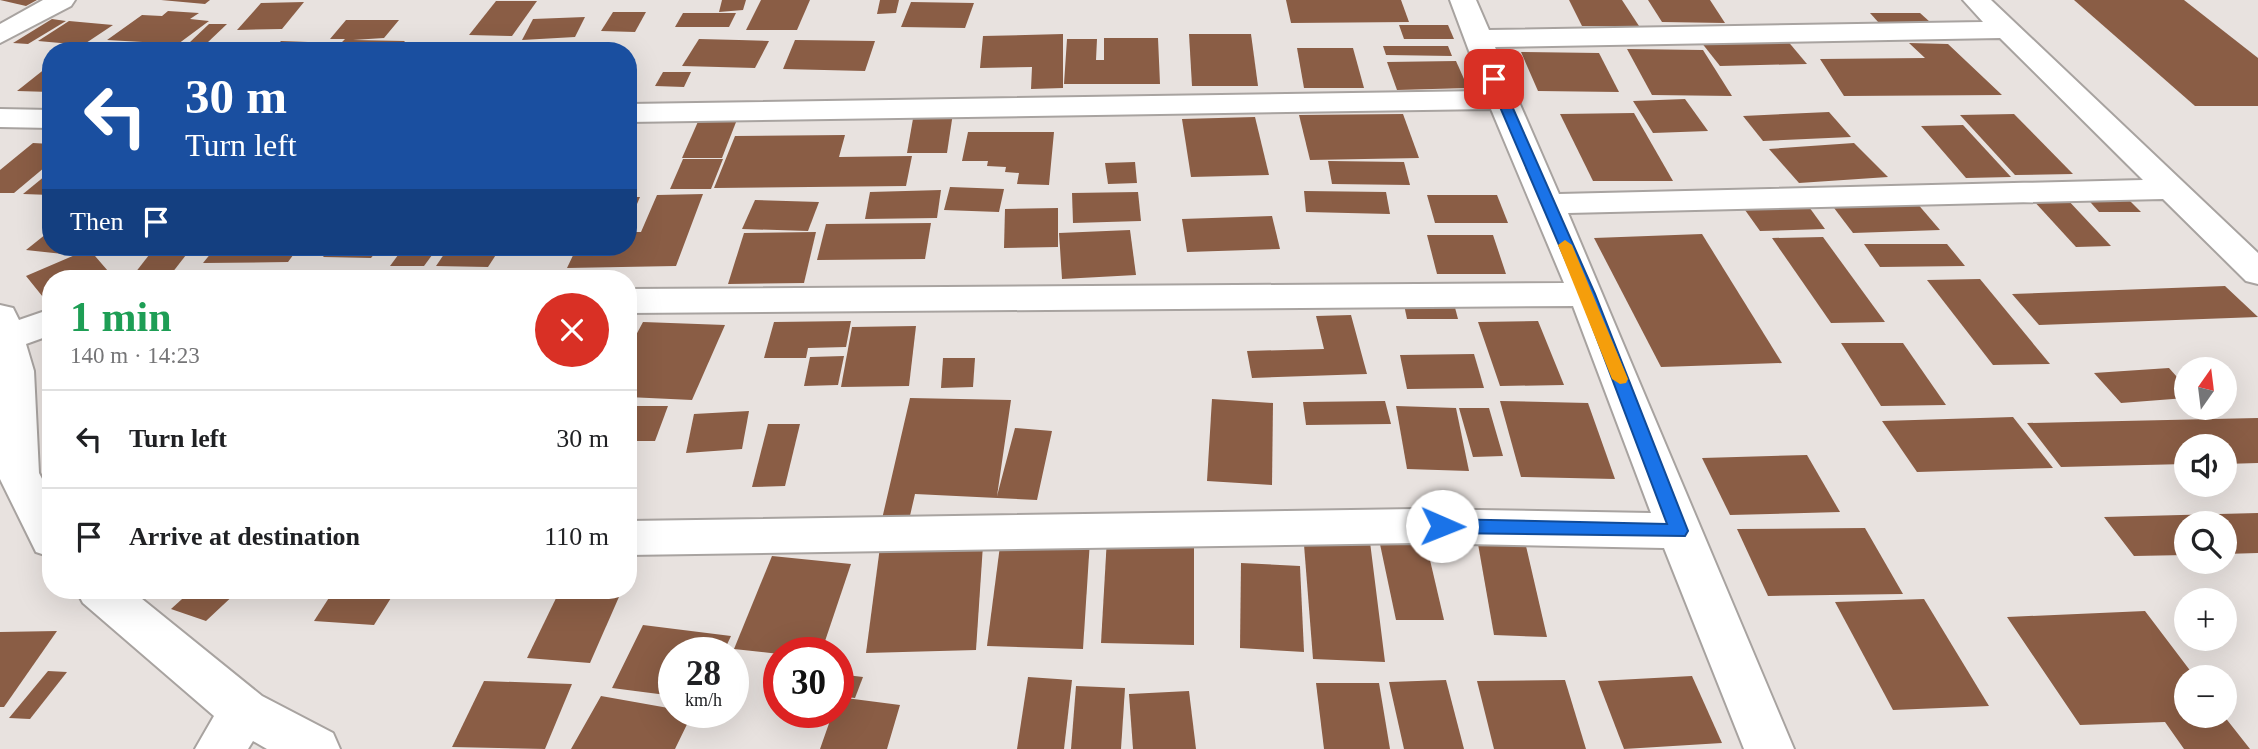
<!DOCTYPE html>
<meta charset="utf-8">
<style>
:root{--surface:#fff;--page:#f6f6f6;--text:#202124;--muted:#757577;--line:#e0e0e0}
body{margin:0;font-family:"Times New Roman",serif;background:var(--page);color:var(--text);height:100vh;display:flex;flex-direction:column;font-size:26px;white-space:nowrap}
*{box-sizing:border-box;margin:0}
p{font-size:23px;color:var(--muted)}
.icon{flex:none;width:38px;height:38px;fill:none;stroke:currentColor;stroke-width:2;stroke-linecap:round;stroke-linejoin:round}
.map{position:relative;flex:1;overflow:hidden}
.drawer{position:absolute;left:42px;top:270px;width:595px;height:329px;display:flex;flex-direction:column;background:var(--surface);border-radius:28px;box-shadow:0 7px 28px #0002}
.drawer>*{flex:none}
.banner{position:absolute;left:42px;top:42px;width:595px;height:214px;border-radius:28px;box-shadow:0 7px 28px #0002;background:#1a4fa0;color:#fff;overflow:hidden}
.needle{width:46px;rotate:14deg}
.controls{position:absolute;left:2174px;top:357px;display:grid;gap:14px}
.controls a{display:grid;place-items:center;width:63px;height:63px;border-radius:50%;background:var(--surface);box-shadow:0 7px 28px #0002;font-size:35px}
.speed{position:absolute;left:658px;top:637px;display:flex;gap:14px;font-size:35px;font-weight:700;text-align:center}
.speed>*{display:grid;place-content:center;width:91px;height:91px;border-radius:50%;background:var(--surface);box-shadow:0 7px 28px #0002;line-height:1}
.speed small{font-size:18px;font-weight:400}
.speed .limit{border:10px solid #d22;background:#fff;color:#111}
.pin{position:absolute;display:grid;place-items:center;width:60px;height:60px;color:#fff;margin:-30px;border-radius:14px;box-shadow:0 4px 10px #0006}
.me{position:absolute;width:77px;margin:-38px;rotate:91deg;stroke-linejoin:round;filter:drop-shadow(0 0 5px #0008)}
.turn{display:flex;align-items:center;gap:24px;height:147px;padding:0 28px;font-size:32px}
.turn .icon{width:91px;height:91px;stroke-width:2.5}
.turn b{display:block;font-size:49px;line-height:60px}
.then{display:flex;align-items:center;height:66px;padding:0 28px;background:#0003;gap:14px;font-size:26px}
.round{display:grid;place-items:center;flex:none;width:74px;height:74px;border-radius:37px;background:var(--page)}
.summary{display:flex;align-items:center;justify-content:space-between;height:119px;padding:0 28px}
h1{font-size:42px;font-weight:700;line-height:52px;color:#1e9e55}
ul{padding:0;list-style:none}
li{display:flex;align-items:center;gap:21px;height:98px;padding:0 28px;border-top:2px solid var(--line)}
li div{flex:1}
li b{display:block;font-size:26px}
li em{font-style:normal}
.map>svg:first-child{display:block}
.building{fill:#8a5d45}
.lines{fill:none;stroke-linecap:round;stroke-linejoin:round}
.minor-casing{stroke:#a8a3a0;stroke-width:4}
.minor{fill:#fff;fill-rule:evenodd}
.route{fill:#1a73e8;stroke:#114b97;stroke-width:2}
.slow{fill:#f59e0b}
</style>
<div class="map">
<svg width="2258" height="749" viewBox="0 0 2258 749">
<rect width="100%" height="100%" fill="#e8e2df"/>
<g class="building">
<polygon points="0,0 37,0 26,6"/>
<polygon points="161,0 210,0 205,4"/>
<polygon points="722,0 746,0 743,10 719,12"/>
<polygon points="761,0 810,0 797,30 746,30"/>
<polygon points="880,0 899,0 896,13 877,14"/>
<polygon points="1286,0 1401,0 1409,22 1291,23"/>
<polygon points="1569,0 1622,0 1639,26 1582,26"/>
<polygon points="1648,0 1710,0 1725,23 1662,22"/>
<polygon points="2074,0 2184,0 2258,58 2258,106 2195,106"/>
<polygon points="496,1 537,1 512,36 469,35"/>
<polygon points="304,2 282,29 237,30 261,3"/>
<polygon points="911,2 974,3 965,28 901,27"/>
<polygon points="168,11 199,13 190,19 209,21 178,44 107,40 142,15 162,16"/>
<polygon points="613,12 646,12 635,32 601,31"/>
<polygon points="683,13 736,13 729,27 675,27"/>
<polygon points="1870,13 1920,13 1930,22 1879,23"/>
<polygon points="585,17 575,37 522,40 533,19"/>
<polygon points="52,19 66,21 28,44 13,43"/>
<polygon points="346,20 399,20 384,38 353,40 405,41 396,51 333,51 345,39 330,39"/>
<polygon points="69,21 113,25 83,45 38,41"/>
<polygon points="209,24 227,24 207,43 189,43"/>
<polygon points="1399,25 1448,25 1454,39 1404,39"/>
<polygon points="1063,34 1063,88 1031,89 1032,67 980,68 983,36"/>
<polygon points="1189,34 1251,34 1258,86 1192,86"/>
<polygon points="1104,38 1158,38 1160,84 1064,84 1067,39 1097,39 1096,60 1104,60"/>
<polygon points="699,39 739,40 769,41 755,68 682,66"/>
<polygon points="1786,39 1807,64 1720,66 1701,42"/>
<polygon points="795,40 875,41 865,71 783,69"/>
<polygon points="281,41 335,43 327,51 271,51"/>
<polygon points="1909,43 1948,44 2002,95 1844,96 1820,59 1925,58"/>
<polygon points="234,44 271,44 264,51 227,51"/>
<polygon points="1383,46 1448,46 1452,56 1386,55"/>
<polygon points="429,47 472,47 469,51 426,51"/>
<polygon points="1297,48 1353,48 1364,88 1304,88"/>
<polygon points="1627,49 1703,50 1732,96 1652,95"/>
<polygon points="1521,52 1599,53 1619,92 1538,91"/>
<polygon points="1456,61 1468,88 1397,90 1387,62"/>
<polygon points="51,64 51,92 17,91"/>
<polygon points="663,72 691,72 684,87 655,86"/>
<polygon points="1685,99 1708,131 1653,133 1633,101"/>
<polygon points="1829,112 1851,137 1763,141 1743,116"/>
<polygon points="914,113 953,113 947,153 907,153"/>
<polygon points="1634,113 1673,181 1593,181 1560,114"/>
<polygon points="1403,114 1419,158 1310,160 1299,115"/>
<polygon points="2014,114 2073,174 2015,175 1960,115"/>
<polygon points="700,117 738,117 722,158 682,158"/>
<polygon points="1255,117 1269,175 1191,177 1182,119"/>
<polygon points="1963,125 2011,177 1966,178 1921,126"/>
<polygon points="968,132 1054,132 1049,185 1017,184 1019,173 1005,172 1006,167 987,166 988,161 962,161"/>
<polygon points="845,135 839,157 912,156 906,186 714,188 735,136"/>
<polygon points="33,143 51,144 51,162 14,193 0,193 0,170"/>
<polygon points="1854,143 1888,177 1799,183 1769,149"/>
<polygon points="683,159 723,159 711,189 670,189"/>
<polygon points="1328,161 1404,162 1410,185 1332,184"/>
<polygon points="1135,162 1137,183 1108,184 1105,163"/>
<polygon points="51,171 51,195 23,194"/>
<polygon points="950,187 1004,189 999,212 944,210"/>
<polygon points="941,190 937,218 865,219 870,192"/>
<polygon points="1304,191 1386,192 1390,214 1306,212"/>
<polygon points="1138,192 1141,221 1073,223 1072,193"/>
<polygon points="703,194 676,266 567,268 577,247 628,247 628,232 641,232 657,195"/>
<polygon points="1427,195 1497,195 1508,223 1435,223"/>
<polygon points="2084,195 2125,196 2141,212 2099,212"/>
<polygon points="628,197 640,197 628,225"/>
<polygon points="2066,198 2111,246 2076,247 2032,199"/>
<polygon points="755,200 819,202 808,231 742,229"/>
<polygon points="1804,200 1825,229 1760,231 1740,203"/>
<polygon points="1916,202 1940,230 1853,233 1831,204"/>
<polygon points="1058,208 1058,247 1004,248 1005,209"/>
<polygon points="1272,216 1280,249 1187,252 1182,219"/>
<polygon points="931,223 925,259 817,260 826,224"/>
<polygon points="51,230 51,247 72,247 63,254 26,250"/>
<polygon points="1130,230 1136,275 1062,279 1059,233"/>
<polygon points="816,232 804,283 728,284 744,233"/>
<polygon points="1702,234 1782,363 1661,367 1594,238"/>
<polygon points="1427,235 1493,235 1506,274 1437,274"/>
<polygon points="1823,237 1885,322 1831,323 1772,238"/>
<polygon points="1864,244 1947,244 1965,266 1880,267"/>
<polygon points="216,247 299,247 288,262 203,263"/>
<polygon points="331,247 380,247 371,258 323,257"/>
<polygon points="404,247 438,247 424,266 390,266"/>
<polygon points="449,247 501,247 488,267 436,266"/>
<polygon points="89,249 114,278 51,278 51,307 26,276"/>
<polygon points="149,255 186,255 172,273 135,273"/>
<polygon points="1980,279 2050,364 1993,365 1927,280"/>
<polygon points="2225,286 2258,317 2039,325 2012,294"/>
<polygon points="1403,300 1453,300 1458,319 1407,319"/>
<polygon points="1351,315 1367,374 1252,378 1247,351 1324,349 1316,316"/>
<polygon points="851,321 846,347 808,348 806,358 764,358 774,322"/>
<polygon points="1538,321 1564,385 1500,386 1478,322"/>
<polygon points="643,322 725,325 692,400 628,397 628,350"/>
<polygon points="916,326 909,386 841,387 852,327"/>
<polygon points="1841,343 1903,343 1946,405 1881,406"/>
<polygon points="1474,354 1484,388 1407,389 1400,355"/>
<polygon points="844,356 838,385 804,386 810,357"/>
<polygon points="943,358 975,358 973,387 941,388"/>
<polygon points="2169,368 2186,387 2186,398 2121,403 2094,373"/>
<polygon points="910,398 1011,400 997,496 1015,428 1052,431 1037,500 915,494 909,520 882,519"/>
<polygon points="1212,399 1273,403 1272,485 1207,481"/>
<polygon points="1385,401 1391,424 1306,425 1303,402"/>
<polygon points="1500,401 1588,403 1615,479 1521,477"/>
<polygon points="628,406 668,406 655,441 628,441"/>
<polygon points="1396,406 1456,408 1469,471 1407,469"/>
<polygon points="1459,408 1489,408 1503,456 1473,457"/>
<polygon points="749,411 742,449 686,453 694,414"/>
<polygon points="2013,417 2053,468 1917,472 1882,421"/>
<polygon points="2258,418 2258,463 2224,464 2224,446 2186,446 2186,464 2061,467 2027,423"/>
<polygon points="768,424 800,424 785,486 752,487"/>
<polygon points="1807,455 1840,512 1730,515 1702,458"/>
<polygon points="2258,513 2258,553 2224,554 2224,523 2186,523 2186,555 2134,556 2104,517"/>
<polygon points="1865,528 1903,594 1768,596 1737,529"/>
<polygon points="1377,530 1423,530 1444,620 1396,620"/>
<polygon points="1303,532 1369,534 1385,662 1313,659"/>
<polygon points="1001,538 1090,540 1083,649 987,646"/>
<polygon points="1107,538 1194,541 1194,645 1101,643"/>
<polygon points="1478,544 1526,546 1547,637 1494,635"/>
<polygon points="983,545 976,650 866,653 880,547"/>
<polygon points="772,556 851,564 821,653 779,654 734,649"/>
<polygon points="1241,563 1300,566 1304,652 1240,648"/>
<polygon points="192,590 239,590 206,621 171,609"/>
<polygon points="334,590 396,590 374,625 314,621"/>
<polygon points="560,590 622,590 590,663 527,658"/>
<polygon points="1924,599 1989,706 1893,710 1835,602"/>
<polygon points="2145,611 2195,677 2186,677 2186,716 2224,716 2250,749 2184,749 2165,722 2080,725 2007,617"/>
<polygon points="643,625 731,636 723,653 674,653 674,696 612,688"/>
<polygon points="57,631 4,707 0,707 0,632"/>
<polygon points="48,671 67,672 30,719 9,718"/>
<polygon points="838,674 863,677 855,698 838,696"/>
<polygon points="1692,676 1722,743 1624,749 1598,681"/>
<polygon points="1028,677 1072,680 1064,749 1017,749"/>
<polygon points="1446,680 1464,749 1404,749 1389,682"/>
<polygon points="1565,680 1586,749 1494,749 1477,681"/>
<polygon points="484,681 572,684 545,749 452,747"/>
<polygon points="1316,683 1379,683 1390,749 1324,749"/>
<polygon points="1076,686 1125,688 1121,749 1071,749"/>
<polygon points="1189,691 1196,749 1133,749 1129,694"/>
<polygon points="601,696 674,709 674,712 693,712 675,749 571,749"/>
<polygon points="838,697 900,705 887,749 820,749 833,712 838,712"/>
</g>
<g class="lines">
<g class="minor-casing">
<g id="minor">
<polygon points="43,0 75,0 71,6 0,43 0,24"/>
<path d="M1450,0H1476L1489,30L1983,22L1963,0H1991L2258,253V284L2246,281L2163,199L1568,213L1794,749H1744L1664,548L1416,543L628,555V521L1416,509L1651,513L1573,306L628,313V289L1564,283L1491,109L628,122V104L1484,91ZM2000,38L2143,180L1559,194L1495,47Z"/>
<polygon points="0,109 51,110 51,128 0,127"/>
<polygon points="0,305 13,308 19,320 51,309 51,335 26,344 34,371 39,473 51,496 51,557 36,552 0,479"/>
<polygon points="76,590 131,590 262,696 333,733 340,749 267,749 253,741 248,749 195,749 214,716 83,603"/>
</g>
</g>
<use href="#minor" class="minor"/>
</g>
<polygon class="route" points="1490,77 1500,79 1595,294 1688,531 1685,536 1442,533 1433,526 1442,519 1667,524 1580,294 1488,79"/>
<polygon class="slow" points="1565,240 1572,245 1628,379 1626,383 1620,384 1612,379 1558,245"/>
</svg>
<div class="controls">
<a><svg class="needle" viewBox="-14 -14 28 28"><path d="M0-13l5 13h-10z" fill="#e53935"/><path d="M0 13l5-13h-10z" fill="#757577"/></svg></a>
<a><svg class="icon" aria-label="sound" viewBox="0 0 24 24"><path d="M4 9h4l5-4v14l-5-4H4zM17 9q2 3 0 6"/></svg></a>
<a><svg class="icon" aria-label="search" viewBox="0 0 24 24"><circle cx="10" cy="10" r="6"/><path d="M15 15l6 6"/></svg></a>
<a>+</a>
<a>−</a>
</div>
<div class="speed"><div>28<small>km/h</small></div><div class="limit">30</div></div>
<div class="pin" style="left:1494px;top:79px;background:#d93025"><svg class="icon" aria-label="arrive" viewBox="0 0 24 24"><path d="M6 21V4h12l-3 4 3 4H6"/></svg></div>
<svg class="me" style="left:1442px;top:526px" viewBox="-20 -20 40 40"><circle r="19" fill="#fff"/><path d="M0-13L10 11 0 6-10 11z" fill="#1a73e8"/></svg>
<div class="banner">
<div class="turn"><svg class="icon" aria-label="left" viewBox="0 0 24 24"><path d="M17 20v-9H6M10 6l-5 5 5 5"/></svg><div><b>30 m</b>Turn left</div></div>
<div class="then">Then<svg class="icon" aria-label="arrive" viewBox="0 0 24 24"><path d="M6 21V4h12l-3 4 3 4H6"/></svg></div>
</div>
<section class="drawer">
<div class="summary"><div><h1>1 min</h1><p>140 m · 14:23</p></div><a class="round" style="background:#d93025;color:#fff"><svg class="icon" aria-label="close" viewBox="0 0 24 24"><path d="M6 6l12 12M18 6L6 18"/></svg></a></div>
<ul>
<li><svg class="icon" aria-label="left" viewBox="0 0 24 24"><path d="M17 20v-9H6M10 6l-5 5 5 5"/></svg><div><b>Turn left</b></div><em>30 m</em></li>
<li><svg class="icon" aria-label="arrive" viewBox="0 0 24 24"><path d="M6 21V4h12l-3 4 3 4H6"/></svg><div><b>Arrive at destination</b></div><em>110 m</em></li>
</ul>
</section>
</div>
